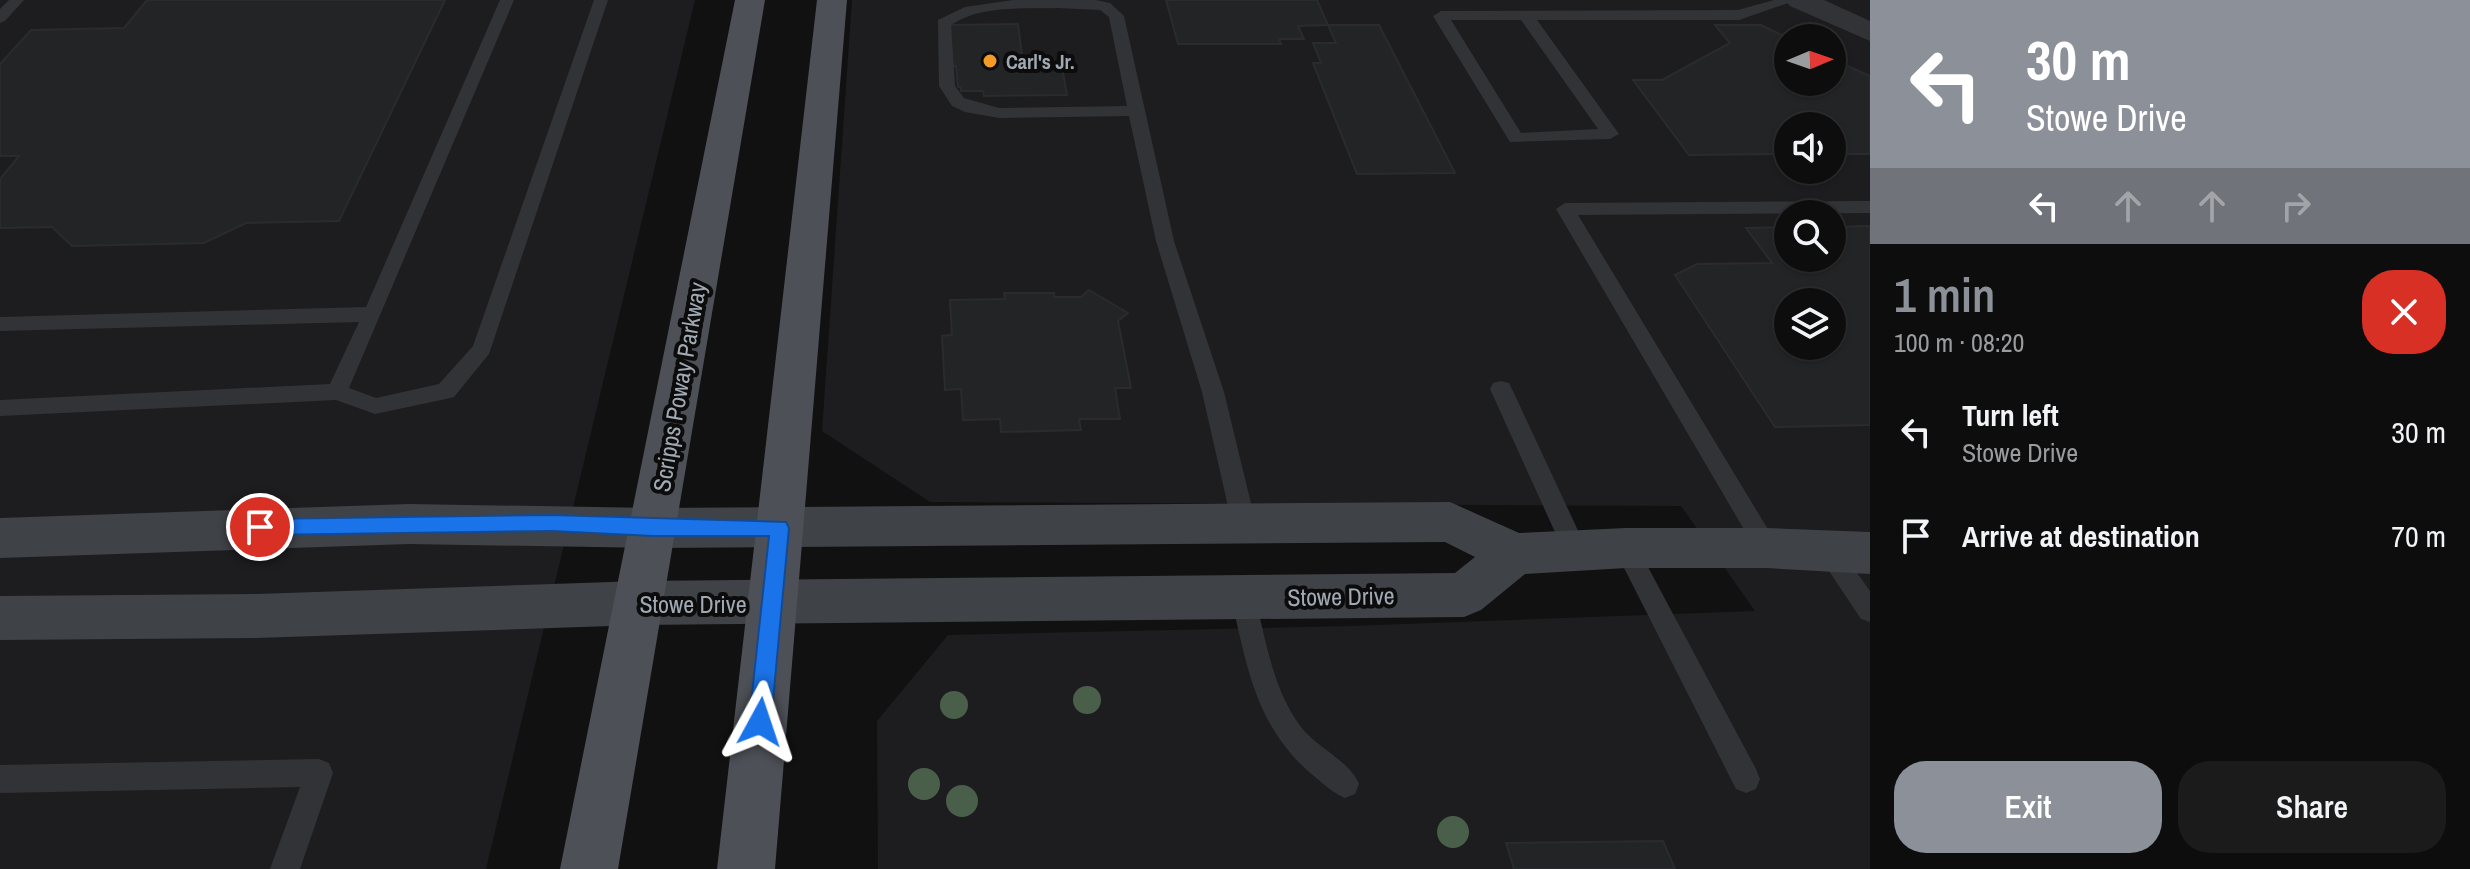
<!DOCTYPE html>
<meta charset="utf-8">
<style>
:root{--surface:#0d0d0e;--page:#1b1b1c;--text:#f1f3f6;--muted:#9a9c9e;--line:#2d2d2e;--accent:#8c9099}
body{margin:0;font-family:"Archivo Narrow",sans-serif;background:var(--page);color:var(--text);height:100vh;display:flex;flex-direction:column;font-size:30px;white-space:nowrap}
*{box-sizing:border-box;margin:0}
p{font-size:26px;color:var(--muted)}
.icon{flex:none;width:44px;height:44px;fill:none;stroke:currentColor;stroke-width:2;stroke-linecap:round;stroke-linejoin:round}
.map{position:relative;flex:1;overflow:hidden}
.drawer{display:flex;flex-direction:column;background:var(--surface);width:600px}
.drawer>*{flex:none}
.banner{background:#8c9099;color:#fff;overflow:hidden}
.needle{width:52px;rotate:88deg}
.controls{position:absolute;left:1774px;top:24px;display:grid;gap:16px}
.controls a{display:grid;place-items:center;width:72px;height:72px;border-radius:50%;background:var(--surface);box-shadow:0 2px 6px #0004,0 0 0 2px var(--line);font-size:40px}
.pin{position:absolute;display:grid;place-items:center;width:68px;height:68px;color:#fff;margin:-34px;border:4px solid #fff;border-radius:50%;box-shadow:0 2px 8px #0007}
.me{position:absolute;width:88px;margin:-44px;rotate:5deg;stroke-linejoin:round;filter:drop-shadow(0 0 6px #0008)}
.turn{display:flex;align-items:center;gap:28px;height:168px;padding:0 24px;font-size:36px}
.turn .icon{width:104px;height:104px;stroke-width:2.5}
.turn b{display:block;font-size:56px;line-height:68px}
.lanes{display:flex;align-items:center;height:76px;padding:0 24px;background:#0003;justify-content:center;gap:40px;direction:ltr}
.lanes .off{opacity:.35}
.round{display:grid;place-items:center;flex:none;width:84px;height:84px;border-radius:32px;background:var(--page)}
.summary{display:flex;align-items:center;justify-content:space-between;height:136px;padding:0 24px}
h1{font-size:48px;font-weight:600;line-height:60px;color:var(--accent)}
.cta{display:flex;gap:16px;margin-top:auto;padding:16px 24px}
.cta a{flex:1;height:92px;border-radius:32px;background:var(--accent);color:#fff;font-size:32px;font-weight:600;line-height:92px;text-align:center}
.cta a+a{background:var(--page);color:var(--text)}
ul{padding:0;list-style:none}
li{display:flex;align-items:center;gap:24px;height:104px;padding:0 24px}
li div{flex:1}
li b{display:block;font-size:30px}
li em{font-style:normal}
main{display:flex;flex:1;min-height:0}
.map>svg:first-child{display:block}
.built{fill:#1d1d1f;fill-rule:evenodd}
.building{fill:#232426;stroke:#2a2b2e;stroke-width:2;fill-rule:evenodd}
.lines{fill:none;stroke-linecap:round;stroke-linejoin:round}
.service{fill:#323337;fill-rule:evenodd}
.tertiary{fill:#323337;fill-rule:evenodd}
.secondary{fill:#3f4247;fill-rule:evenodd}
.primary{fill:#4d5056;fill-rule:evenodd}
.tree{fill:#4a5f4a}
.route{fill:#1a73e8;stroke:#114b97;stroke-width:2}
.poi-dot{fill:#f49a26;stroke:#0c0c0d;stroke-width:3}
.labels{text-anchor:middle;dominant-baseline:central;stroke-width:8;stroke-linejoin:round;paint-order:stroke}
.far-poi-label{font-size:20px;font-weight:bold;fill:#a1a9b3;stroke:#0c0c0d;text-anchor:start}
.street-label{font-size:24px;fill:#a1a9b3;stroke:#0c0c0d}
</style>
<main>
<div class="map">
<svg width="1870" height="869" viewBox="0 0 1870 869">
<rect width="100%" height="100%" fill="#111112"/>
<g class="built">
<polygon points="0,0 695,0 486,869 0,869"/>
<path d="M852,0H1870V869H878L877,721L948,635L1350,626L1755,611L1681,506L930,502L822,431ZM1788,38H1832V82H1788ZM1788,126H1832V170H1788ZM1788,214H1832V258H1788ZM1788,302H1832V346H1788Z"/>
</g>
<g class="building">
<polygon points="147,0 445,0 339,221 246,223 204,243 72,246 52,227 0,228 0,179 19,156 0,156 0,64 31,30 124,28"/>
<polygon points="1166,0 1317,0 1328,25 1298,26 1304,39 1279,39 1281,44 1178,44"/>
<polygon points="1018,24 1022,55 1028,55 1029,67 1062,67 1067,95 984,96 983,91 961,91 961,87 958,87 956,66 952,66 950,25"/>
<polygon points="1328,25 1379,25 1455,173 1357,174 1313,63 1321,63 1313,43 1336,43"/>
<polygon points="1715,25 1761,25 1788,38 1788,82 1832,82 1832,59 1870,76 1870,154 1832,154 1832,126 1788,126 1788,154 1689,155 1633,80 1662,80 1730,43"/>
<path d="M1870,226V425L1775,427L1675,275L1697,264L1772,263L1746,228L1788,227V258H1832V227ZM1788,302H1832V346H1788Z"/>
<polygon points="1089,290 1128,313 1118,321 1131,388 1115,388 1120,419 1079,419 1081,430 1001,432 1000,419 963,420 961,389 945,390 942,336 952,335 950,300 1005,299 1004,293 1054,293 1054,297 1081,297"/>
<polygon points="1663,841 1675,869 1514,869 1506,843"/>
</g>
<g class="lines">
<g class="service">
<polygon points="9,0 24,0 5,21 0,23 0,9"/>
<polygon points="500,0 514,0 349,388 376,398 439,384 473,346 594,0 608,0 489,354 454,397 446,399 375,414 336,400 0,416 0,400 330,384 359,322 0,331 0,317 366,307"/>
<path d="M1013,0H1096L1110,3L1124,16L1174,241L1224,392L1256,524L1252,531L1244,534L1236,531L1232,524L1202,392L1156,241L1129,116L999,118L965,112L952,106L939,86L938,20L965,7ZM1057,8L1100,10L1109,17L1127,106L999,108L964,98L955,86L951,25C980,5 1023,9 1057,8Z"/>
<path d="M1774,0H1797L1739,20H1537L1619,134L1610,139L1510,142L1433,16L1441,11L1738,10ZM1451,20H1521L1598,129L1521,133Z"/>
<polygon points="1870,201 1870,213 1578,215 1775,541 1779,548 1775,555 1767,558 1759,555 1556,209 1565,203"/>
<polygon points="1501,381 1509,383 1512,389 1588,552 1584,559 1576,562 1568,559 1564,552 1490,389 1493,383"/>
<polygon points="1626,538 1634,541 1756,769 1760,779 1756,789 1746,793 1736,789 1614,548 1618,541"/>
<polygon points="1829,542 1837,545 1870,591 1870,622 1861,619 1821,559 1817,552 1821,545"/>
<path d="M1243,586L1252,589L1255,597C1266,641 1273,690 1301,727C1317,748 1349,760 1359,784L1355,794L1345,798C1333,793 1325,785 1315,777C1256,729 1247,667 1231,597L1234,589Z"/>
<polygon points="319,759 329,763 333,773 300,869 270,869 300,787 0,793 0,765"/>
</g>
<polygon class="tertiary" points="1785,0 1824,0 1870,21 1870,41 1790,6"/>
<polygon class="secondary" points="1450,502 1519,533 1626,528 1767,528 1870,532 1870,574 1767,568 1626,568 1525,574 1481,610 1464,617 640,625 256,638 0,640 0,596 256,594 640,581 1455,573 1475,557 1445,542 653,548 409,544 0,558 0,518 409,504 653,508"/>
<g class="primary">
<polygon points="735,0 765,0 618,869 560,869"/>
<polygon points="817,0 847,0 775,869 717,869"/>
</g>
</g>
<g class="tree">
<circle cx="1087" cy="700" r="14"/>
<circle cx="954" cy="705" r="14"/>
<circle cx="924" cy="784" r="16"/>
<circle cx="962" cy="801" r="16"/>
<circle cx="1453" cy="832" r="16"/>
</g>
<polygon class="route" points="552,515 786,522 789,528 771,722 768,729 760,732 753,729 749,722 769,536 653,536 552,531 260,535 253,533 250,527 253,521 260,519"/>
<circle class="poi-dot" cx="990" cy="61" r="8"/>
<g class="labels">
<g class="far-poi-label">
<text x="1006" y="61">Carl's Jr.</text>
</g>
<g class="street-label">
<text transform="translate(679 387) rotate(-80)">Scripps Poway Parkway</text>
<text transform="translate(1341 596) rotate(-1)">Stowe Drive</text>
<text x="693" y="604">Stowe Drive</text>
</g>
</g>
</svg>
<div class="controls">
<a><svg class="needle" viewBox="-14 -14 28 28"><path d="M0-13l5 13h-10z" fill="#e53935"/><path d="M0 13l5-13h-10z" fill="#9a9c9e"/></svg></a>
<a><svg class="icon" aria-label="sound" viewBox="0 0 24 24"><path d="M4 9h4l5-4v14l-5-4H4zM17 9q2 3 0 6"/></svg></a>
<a><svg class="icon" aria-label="search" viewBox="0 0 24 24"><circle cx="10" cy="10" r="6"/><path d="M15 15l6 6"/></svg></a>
<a><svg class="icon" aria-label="layers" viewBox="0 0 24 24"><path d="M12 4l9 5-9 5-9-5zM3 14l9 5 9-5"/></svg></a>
</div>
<div class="pin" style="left:260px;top:527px;background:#d93025"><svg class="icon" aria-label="arrive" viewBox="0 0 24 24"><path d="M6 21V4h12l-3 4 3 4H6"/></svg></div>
<svg class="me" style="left:760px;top:722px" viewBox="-20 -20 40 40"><path d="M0-17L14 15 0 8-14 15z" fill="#1a73e8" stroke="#fff" stroke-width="4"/></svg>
</div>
<section class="drawer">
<div class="banner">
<div class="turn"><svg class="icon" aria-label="left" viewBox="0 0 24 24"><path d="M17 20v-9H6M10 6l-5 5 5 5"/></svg><div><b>30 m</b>Stowe Drive</div></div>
<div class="lanes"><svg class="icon" aria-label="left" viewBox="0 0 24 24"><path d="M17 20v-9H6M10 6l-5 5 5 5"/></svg><svg class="icon off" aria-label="ahead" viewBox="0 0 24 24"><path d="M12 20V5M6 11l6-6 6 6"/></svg><svg class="icon off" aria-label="ahead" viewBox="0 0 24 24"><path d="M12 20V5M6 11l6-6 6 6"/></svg><svg class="icon off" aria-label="right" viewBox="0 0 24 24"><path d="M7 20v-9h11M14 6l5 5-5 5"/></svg></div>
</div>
<div class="summary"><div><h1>1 min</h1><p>100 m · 08:20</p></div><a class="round" style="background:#d93025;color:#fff"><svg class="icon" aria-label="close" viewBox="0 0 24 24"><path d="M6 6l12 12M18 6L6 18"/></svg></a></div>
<ul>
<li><svg class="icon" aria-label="left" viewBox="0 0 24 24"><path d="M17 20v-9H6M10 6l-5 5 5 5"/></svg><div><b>Turn left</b><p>Stowe Drive</p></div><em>30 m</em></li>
<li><svg class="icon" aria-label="arrive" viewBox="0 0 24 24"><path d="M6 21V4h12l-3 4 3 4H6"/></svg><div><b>Arrive at destination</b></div><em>70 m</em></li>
</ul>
<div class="cta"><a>Exit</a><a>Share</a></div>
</section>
</main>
